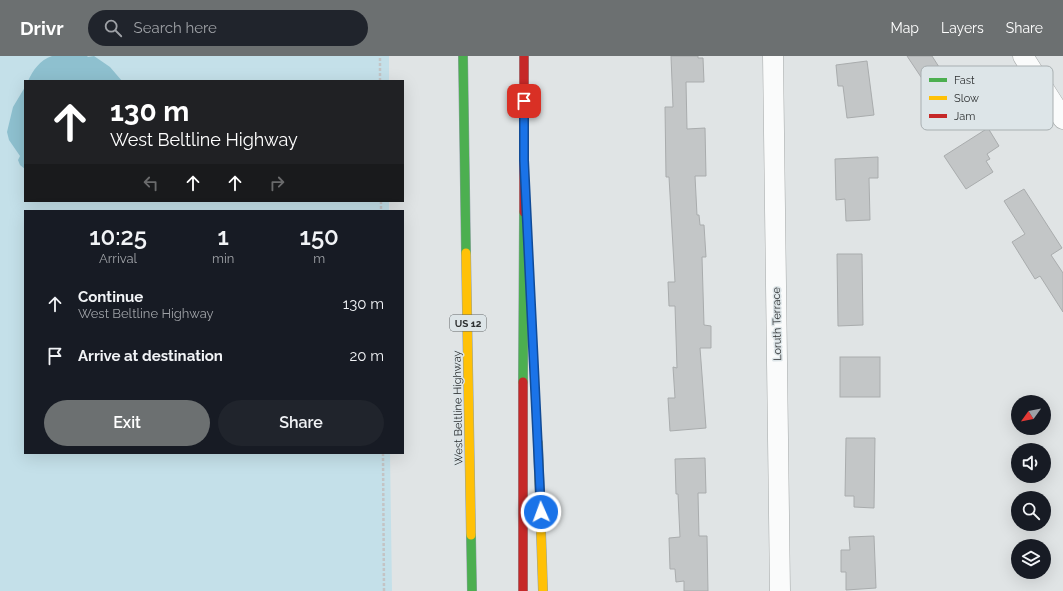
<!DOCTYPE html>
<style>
:root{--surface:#171b24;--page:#20242c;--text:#f1f3f6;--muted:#9ea1a6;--accent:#6c7071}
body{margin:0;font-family:Raleway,sans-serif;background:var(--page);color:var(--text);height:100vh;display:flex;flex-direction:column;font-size:15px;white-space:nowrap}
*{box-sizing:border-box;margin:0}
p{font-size:13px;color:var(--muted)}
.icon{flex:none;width:22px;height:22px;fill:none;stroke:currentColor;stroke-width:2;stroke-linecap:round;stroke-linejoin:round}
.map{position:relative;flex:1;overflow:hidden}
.panel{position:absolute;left:24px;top:154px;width:380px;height:244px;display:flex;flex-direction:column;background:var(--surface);border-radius:0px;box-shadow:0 4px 16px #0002}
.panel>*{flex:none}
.guide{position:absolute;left:24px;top:24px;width:380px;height:122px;border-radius:0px;box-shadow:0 4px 16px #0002;background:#202124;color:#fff;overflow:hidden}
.needle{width:26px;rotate:237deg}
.tools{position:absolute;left:1011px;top:339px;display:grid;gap:8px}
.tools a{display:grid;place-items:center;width:40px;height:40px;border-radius:50%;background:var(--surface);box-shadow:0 4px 16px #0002;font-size:20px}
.pin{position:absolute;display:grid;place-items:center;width:34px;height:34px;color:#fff;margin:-17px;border-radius:8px;box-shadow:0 2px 6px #0006}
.me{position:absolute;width:44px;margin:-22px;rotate:358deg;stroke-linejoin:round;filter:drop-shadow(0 0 3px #0008)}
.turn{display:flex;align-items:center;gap:14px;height:84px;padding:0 20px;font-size:18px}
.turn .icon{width:52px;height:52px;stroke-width:2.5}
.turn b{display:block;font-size:28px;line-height:34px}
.lanes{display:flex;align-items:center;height:38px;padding:0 20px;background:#0003;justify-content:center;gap:20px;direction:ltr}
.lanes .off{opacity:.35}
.eta{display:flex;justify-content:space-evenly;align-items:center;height:68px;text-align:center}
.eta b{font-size:24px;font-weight:600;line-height:28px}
.cta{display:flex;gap:8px;margin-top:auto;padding:8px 20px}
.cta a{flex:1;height:46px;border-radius:24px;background:var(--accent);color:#fff;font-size:16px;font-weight:600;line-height:46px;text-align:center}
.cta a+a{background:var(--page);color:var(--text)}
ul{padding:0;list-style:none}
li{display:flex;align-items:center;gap:12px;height:52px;padding:0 20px}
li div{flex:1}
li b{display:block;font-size:15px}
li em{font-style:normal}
header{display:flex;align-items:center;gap:24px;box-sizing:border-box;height:56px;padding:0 20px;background:var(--accent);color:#fff}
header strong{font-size:19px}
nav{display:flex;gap:22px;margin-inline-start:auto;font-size:14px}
.search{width:280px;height:36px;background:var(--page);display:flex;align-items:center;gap:10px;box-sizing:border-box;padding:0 14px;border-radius:22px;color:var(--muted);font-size:15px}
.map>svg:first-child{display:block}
.green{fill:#c4e0e9}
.water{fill:#8ec0cf}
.building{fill:#c3c6c7;stroke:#a9acad}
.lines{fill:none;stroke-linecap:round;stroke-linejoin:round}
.street-casing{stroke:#a4a8a8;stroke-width:21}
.fast-casing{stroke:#8e9fa4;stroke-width:10}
.slow-casing{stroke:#8e9fa4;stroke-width:10}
.jam-casing{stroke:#8e9fa4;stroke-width:10}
.path{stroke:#c3c4c5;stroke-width:2.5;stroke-dasharray:3 2;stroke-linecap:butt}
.street{stroke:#fafbfb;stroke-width:20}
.fast{stroke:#4caf50;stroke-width:9}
.slow{stroke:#ffc107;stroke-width:9}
.jam{stroke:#c62828;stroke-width:9}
.route-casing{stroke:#114b97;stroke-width:10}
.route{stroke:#1a73e8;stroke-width:7}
.labels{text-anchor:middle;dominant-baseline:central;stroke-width:3;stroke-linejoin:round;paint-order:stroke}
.shield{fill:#dde5e8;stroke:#626769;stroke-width:1}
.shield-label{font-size:10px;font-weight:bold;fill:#2e3132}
.street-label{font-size:11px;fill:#2e3132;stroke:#dde5e8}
.key{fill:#dde5e8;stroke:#a8afb1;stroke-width:1}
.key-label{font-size:11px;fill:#2e3132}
</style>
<header>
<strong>Drivr</strong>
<div class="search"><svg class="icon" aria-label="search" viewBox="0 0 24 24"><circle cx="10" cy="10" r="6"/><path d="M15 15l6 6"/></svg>Search here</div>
<nav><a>Map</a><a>Layers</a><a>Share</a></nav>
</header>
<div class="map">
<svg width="1063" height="535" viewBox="0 0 1063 535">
<rect width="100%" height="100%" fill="#e0e4e5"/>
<polygon class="green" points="0,0 389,0 389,25 25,25 25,145 389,145 389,155 25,155 25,397 390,397 392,535 0,535"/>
<g class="water">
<path d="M52,0H87L88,1L94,0L110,11L122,25H28C33,14 40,4 52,0Z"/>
<polygon points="25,31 25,113 20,109 18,104 20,100 9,84 7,76 13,51"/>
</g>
<g class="building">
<polygon points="671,0 698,0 698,2 703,2 704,26 686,26 687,73 705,72 706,120 695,120 697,159 699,159 700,169 704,169 706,201 702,201 704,269 711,270 711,292 700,292 706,372 670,375 668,342 675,342 673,311 677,312 675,250 669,250 668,226 675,226 669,121 666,121 665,51 673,51"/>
<polygon points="907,0 932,0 946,22 929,33"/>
<polygon points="867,5 874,59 847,62 843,30 838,30 836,9"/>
<polygon points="988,72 999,90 987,98 990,103 986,105 993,116 966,133 944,100"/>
<polygon points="878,101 878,122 869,122 870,164 846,165 845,143 836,144 835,103"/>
<polygon points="1024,133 1062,192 1051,199 1063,217 1063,256 1040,220 1035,223 1012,186 1025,178 1004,145"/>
<polygon points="837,198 862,198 863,269 838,270"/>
<rect x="840" y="301" width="40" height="40"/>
<polygon points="846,382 875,382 874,452 854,451 854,440 845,440"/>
<polygon points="705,402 706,437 698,437 699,480 707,480 708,535 684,535 684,525 676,526 675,513 670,513 669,482 680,481 678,438 676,438 675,403"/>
<polygon points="874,480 876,532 846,534 846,516 841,516 841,494 850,494 849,481"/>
</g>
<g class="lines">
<g class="street-casing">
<g id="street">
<polyline points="773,0 780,535"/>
<polyline points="1023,0 1063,63"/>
</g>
</g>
<g class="fast-casing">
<g id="fast">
<polyline points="463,0 466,197"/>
<polyline points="523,326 524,156"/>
<polyline points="471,479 472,535"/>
</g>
</g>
<g class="slow-casing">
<g id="slow">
<polyline points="466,197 471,479"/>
<polyline points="538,387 543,535"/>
</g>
</g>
<g class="jam-casing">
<g id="jam">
<polyline points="524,156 524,0"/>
<polyline points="523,535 523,326"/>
</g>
</g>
<g class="path">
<polyline points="380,25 380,0"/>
<polyline points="381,145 381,155"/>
<polyline points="383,397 384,535"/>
</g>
<use href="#street" class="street"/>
<use href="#fast" class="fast"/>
<use href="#slow" class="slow"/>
<use href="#jam" class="jam"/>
</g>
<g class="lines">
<g class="route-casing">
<polyline id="route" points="524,45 524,104 541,456"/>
</g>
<use href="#route" class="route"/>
</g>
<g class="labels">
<rect class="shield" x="450" y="259" width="36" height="16" rx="3"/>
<g class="shield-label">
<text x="468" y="267">US 12</text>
</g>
<g class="street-label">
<text transform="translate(777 268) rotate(-91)">Loruth Terrace</text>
<text transform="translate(458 352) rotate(-91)">West Beltline Highway</text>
</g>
</g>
<rect x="921" y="10" width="132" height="64" rx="6" class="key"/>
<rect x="929" y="22" width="18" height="4" fill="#4caf50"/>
<rect x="929" y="40" width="18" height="4" fill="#ffc107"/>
<rect x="929" y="58" width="18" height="4" fill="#c62828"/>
<g class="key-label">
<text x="954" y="28">Fast</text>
<text x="954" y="46">Slow</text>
<text x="954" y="64">Jam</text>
</g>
</svg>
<div class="tools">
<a><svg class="needle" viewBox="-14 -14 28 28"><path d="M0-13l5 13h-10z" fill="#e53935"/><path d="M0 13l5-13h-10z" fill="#9ea1a6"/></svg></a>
<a><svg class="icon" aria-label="sound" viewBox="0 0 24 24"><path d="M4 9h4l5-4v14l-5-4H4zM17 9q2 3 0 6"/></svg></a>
<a><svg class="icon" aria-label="search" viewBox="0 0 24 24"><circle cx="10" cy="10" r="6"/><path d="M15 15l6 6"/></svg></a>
<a><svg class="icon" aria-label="layers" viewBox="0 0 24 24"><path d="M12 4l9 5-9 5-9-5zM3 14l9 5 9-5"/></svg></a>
</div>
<div class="pin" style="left:524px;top:45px;background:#d93025"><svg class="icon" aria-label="arrive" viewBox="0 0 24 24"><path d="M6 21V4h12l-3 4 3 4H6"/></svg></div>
<svg class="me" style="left:541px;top:456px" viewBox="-20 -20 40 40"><circle r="17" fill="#1a73e8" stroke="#fff" stroke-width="3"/><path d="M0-11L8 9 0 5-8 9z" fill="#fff"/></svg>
<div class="guide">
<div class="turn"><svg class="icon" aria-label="ahead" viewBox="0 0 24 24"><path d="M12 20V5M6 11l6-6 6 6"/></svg><div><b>130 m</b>West Beltline Highway</div></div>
<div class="lanes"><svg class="icon off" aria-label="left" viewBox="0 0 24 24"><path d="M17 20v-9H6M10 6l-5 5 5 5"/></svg><svg class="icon" aria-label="ahead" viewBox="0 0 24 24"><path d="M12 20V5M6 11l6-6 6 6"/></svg><svg class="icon" aria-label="ahead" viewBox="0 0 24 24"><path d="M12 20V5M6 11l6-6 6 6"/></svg><svg class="icon off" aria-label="right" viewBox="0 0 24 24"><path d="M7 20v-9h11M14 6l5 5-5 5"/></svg></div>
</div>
<section class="panel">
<div class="eta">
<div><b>10:25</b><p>Arrival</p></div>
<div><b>1</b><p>min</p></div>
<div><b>150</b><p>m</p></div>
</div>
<ul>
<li><svg class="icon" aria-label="ahead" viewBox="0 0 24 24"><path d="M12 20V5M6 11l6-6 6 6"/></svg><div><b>Continue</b><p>West Beltline Highway</p></div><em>130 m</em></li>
<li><svg class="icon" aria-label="arrive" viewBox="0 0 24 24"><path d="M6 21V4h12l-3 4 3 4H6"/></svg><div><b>Arrive at destination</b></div><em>20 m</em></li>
</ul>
<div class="cta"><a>Exit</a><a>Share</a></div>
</section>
</div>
